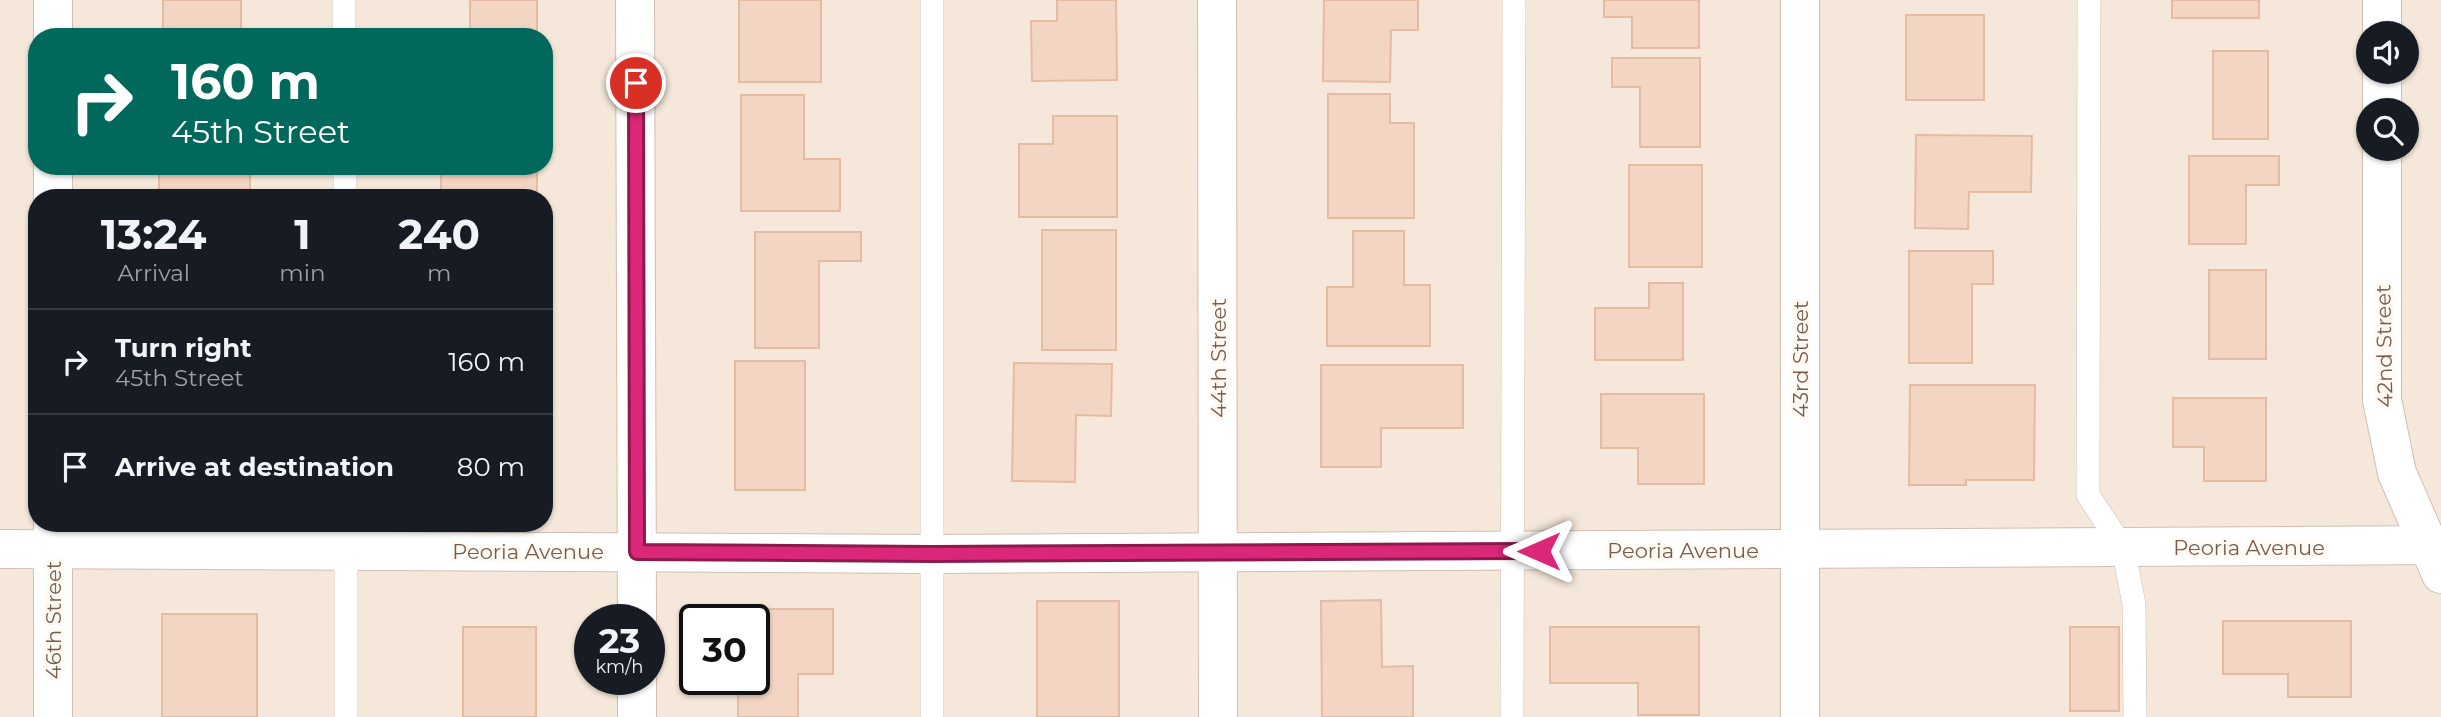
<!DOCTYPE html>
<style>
:root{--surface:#171b24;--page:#242831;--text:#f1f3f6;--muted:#9ea1a6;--line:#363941}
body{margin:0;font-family:Montserrat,sans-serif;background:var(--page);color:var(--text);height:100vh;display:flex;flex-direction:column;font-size:26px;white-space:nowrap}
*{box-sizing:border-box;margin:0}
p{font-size:23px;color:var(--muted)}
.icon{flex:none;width:38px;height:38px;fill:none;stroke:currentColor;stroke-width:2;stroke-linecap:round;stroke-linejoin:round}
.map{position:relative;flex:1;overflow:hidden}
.drawer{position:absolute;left:28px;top:189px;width:525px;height:343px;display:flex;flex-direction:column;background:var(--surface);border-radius:28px;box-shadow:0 2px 5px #0004}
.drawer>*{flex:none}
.banner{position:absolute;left:28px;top:28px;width:525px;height:147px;border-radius:28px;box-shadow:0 2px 5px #0004;background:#00695c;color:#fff;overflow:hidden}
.tools{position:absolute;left:2356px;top:21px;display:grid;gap:14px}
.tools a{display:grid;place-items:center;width:63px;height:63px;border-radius:50%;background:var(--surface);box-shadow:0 2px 5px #0004;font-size:35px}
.speed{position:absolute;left:574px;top:604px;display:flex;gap:14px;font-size:35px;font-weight:700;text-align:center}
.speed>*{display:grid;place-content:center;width:91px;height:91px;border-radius:50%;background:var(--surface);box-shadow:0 2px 5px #0004;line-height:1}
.speed small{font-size:18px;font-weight:400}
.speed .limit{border:4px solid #111;border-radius:10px;background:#fff;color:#111}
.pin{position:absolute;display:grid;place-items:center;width:60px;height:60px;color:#fff;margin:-30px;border:4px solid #fff;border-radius:50%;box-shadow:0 2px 7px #0007}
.me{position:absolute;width:77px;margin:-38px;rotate:270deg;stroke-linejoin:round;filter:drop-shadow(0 0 5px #0008)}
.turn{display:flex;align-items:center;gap:24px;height:147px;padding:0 28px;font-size:32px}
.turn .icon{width:91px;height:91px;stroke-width:2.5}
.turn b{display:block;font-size:49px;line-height:60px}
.eta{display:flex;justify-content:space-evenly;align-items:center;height:119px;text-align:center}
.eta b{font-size:42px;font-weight:700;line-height:49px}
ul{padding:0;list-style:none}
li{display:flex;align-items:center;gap:21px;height:105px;padding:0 28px;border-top:2px solid var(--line)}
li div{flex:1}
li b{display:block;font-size:26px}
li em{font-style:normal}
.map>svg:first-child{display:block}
.residential{fill:#f5e8da;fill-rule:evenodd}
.building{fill:#f3d5c3;stroke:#e6bba3;stroke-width:2}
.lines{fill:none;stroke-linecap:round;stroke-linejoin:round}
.service-casing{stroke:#d1beb0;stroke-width:24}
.minor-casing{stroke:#d1beb0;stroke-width:40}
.tertiary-casing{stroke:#d1beb0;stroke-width:40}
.service{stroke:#fff;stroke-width:23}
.minor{stroke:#fff;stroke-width:38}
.tertiary{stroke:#fff;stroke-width:38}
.route-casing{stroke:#8e194d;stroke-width:18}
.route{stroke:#db2777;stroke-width:12}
.labels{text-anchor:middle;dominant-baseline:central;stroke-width:7;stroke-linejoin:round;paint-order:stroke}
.street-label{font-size:21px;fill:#7a5c4d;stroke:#fffaf3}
</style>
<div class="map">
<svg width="2441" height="717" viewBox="0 0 2441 717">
<rect width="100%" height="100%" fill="#fdf6ec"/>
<path class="residential" d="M0,0H2441V717H0ZM2368,33H2406V72H2368ZM37,37H544V166H37ZM2368,110H2406V149H2368ZM37,198H544V523H37ZM590,620H649V679H590ZM695,620H754V679H695Z"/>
<g class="building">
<rect x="163" y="0" width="78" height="37"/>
<rect x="470" y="0" width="67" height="37"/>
<rect x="739" y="0" width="82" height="82"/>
<polygon points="1057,0 1116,0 1117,80 1032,81 1031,21 1057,21"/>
<polygon points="1324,0 1418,0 1418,30 1391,30 1390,82 1323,81"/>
<polygon points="1604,0 1699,0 1699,48 1632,48 1632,17 1604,17"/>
<rect x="2172" y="0" width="87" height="18"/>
<rect x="1906" y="15" width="78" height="85"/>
<rect x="2213" y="51" width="55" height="88"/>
<polygon points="1612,58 1700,58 1700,147 1640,147 1640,87 1612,87"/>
<polygon points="1328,94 1390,94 1390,123 1414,123 1414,218 1328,218"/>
<polygon points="741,95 804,95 804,159 840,159 840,211 741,211"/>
<polygon points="1053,116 1117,116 1117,217 1019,217 1019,144 1053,144"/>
<polygon points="1916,135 2032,136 2031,192 1969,192 1968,229 1915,228"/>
<polygon points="2189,156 2279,156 2279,185 2246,185 2246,244 2189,244"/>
<rect x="1629" y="165" width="73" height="102"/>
<rect x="159" y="166" width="91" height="32"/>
<rect x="441" y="166" width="96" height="32"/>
<rect x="1042" y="230" width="74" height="120"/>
<polygon points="1353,231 1404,231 1404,285 1430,285 1430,346 1327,346 1327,287 1353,287"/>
<polygon points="755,232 861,232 861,261 819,261 819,348 755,348"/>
<polygon points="1909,251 1993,251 1993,284 1972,284 1972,363 1909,363"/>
<rect x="2209" y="270" width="57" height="89"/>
<polygon points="1649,283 1683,283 1683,360 1595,360 1595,308 1649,308"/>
<rect x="735" y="361" width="70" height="129"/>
<polygon points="1014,363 1112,364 1111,416 1076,415 1075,482 1012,481"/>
<polygon points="1321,365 1463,365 1463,428 1381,428 1381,467 1321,467"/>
<polygon points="1910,385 2035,385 2034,480 1966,480 1966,485 1909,485"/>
<polygon points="1601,394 1704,394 1704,484 1638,484 1638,448 1601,448"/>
<polygon points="2173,398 2266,398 2266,481 2204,481 2204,447 2173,447"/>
<polygon points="1381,600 1382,667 1413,666 1413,717 1322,717 1321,601"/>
<rect x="1037" y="601" width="82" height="116"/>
<polygon points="738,609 833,609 833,674 798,674 798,717 738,717 738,679 754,679 754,620 738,620"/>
<rect x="162" y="614" width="95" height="103"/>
<polygon points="2223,621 2351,621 2351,697 2288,697 2288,674 2223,674"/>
<rect x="463" y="627" width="73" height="90"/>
<polygon points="1550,627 1699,627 1699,715 1638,715 1638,683 1550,683"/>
<rect x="2070" y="627" width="49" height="84"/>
</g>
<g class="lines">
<g class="service-casing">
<g id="service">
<polyline points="344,0 344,37"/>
<polyline points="932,0 932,717"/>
<polyline points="2089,0 2088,495 2123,548 2134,604 2135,717"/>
<polyline points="345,166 345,198"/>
<polyline points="346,523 346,717"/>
<polyline points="1512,717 1514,0"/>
</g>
</g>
<g class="minor-casing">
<g id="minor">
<polyline points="53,0 53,37"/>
<polyline points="635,0 637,620"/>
<polyline points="1217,0 1218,717"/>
<polyline points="1800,0 1800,717"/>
<polyline points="53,166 53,198"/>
<polyline points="53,523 53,717"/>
<polyline points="0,549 932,554 2441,545"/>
<polyline points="637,679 637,717"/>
</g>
</g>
<g class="tertiary-casing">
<g id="tertiary">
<polyline points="2382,0 2382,33"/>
<polyline points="2382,72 2382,110"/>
<polyline points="2382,149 2382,400 2397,473 2441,574"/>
</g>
</g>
<use href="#service" class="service"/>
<use href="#minor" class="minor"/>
<use href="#tertiary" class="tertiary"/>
</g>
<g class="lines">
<g class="route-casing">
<polyline id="route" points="636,83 637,552 932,554 1539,551"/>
</g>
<use href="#route" class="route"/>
</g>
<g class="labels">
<g class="street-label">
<text transform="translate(2384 346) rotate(-91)">42nd Street</text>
<text transform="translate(1218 358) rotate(-90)">44th Street</text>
<text transform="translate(1800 359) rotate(-90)">43rd Street</text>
<text x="2249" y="547">Peoria Avenue</text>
<text x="1683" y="550">Peoria Avenue</text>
<text x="528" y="551">Peoria Avenue</text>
<text transform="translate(53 620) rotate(-90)">46th Street</text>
</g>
</g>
</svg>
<div class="tools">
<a><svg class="icon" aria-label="sound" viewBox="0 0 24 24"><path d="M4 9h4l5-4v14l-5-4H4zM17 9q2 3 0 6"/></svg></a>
<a><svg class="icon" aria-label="search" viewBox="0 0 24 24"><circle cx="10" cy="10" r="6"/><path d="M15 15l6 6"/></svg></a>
</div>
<div class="speed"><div>23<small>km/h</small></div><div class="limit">30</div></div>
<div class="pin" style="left:636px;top:83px;background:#d93025"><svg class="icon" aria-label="arrive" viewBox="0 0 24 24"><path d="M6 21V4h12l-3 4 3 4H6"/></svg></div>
<svg class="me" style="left:1539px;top:551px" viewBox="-20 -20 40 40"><path d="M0-17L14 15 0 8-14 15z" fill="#db2777" stroke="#fff" stroke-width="4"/></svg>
<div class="banner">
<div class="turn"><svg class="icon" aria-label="right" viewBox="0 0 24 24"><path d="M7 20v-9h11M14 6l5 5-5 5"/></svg><div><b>160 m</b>45th Street</div></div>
</div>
<section class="drawer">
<div class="eta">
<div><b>13:24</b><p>Arrival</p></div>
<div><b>1</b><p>min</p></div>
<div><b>240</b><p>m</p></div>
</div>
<ul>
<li><svg class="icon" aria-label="right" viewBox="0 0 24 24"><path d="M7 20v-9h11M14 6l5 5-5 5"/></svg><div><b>Turn right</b><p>45th Street</p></div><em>160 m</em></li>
<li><svg class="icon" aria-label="arrive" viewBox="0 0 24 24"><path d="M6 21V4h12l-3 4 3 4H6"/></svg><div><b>Arrive at destination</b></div><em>80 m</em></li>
</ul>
</section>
</div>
